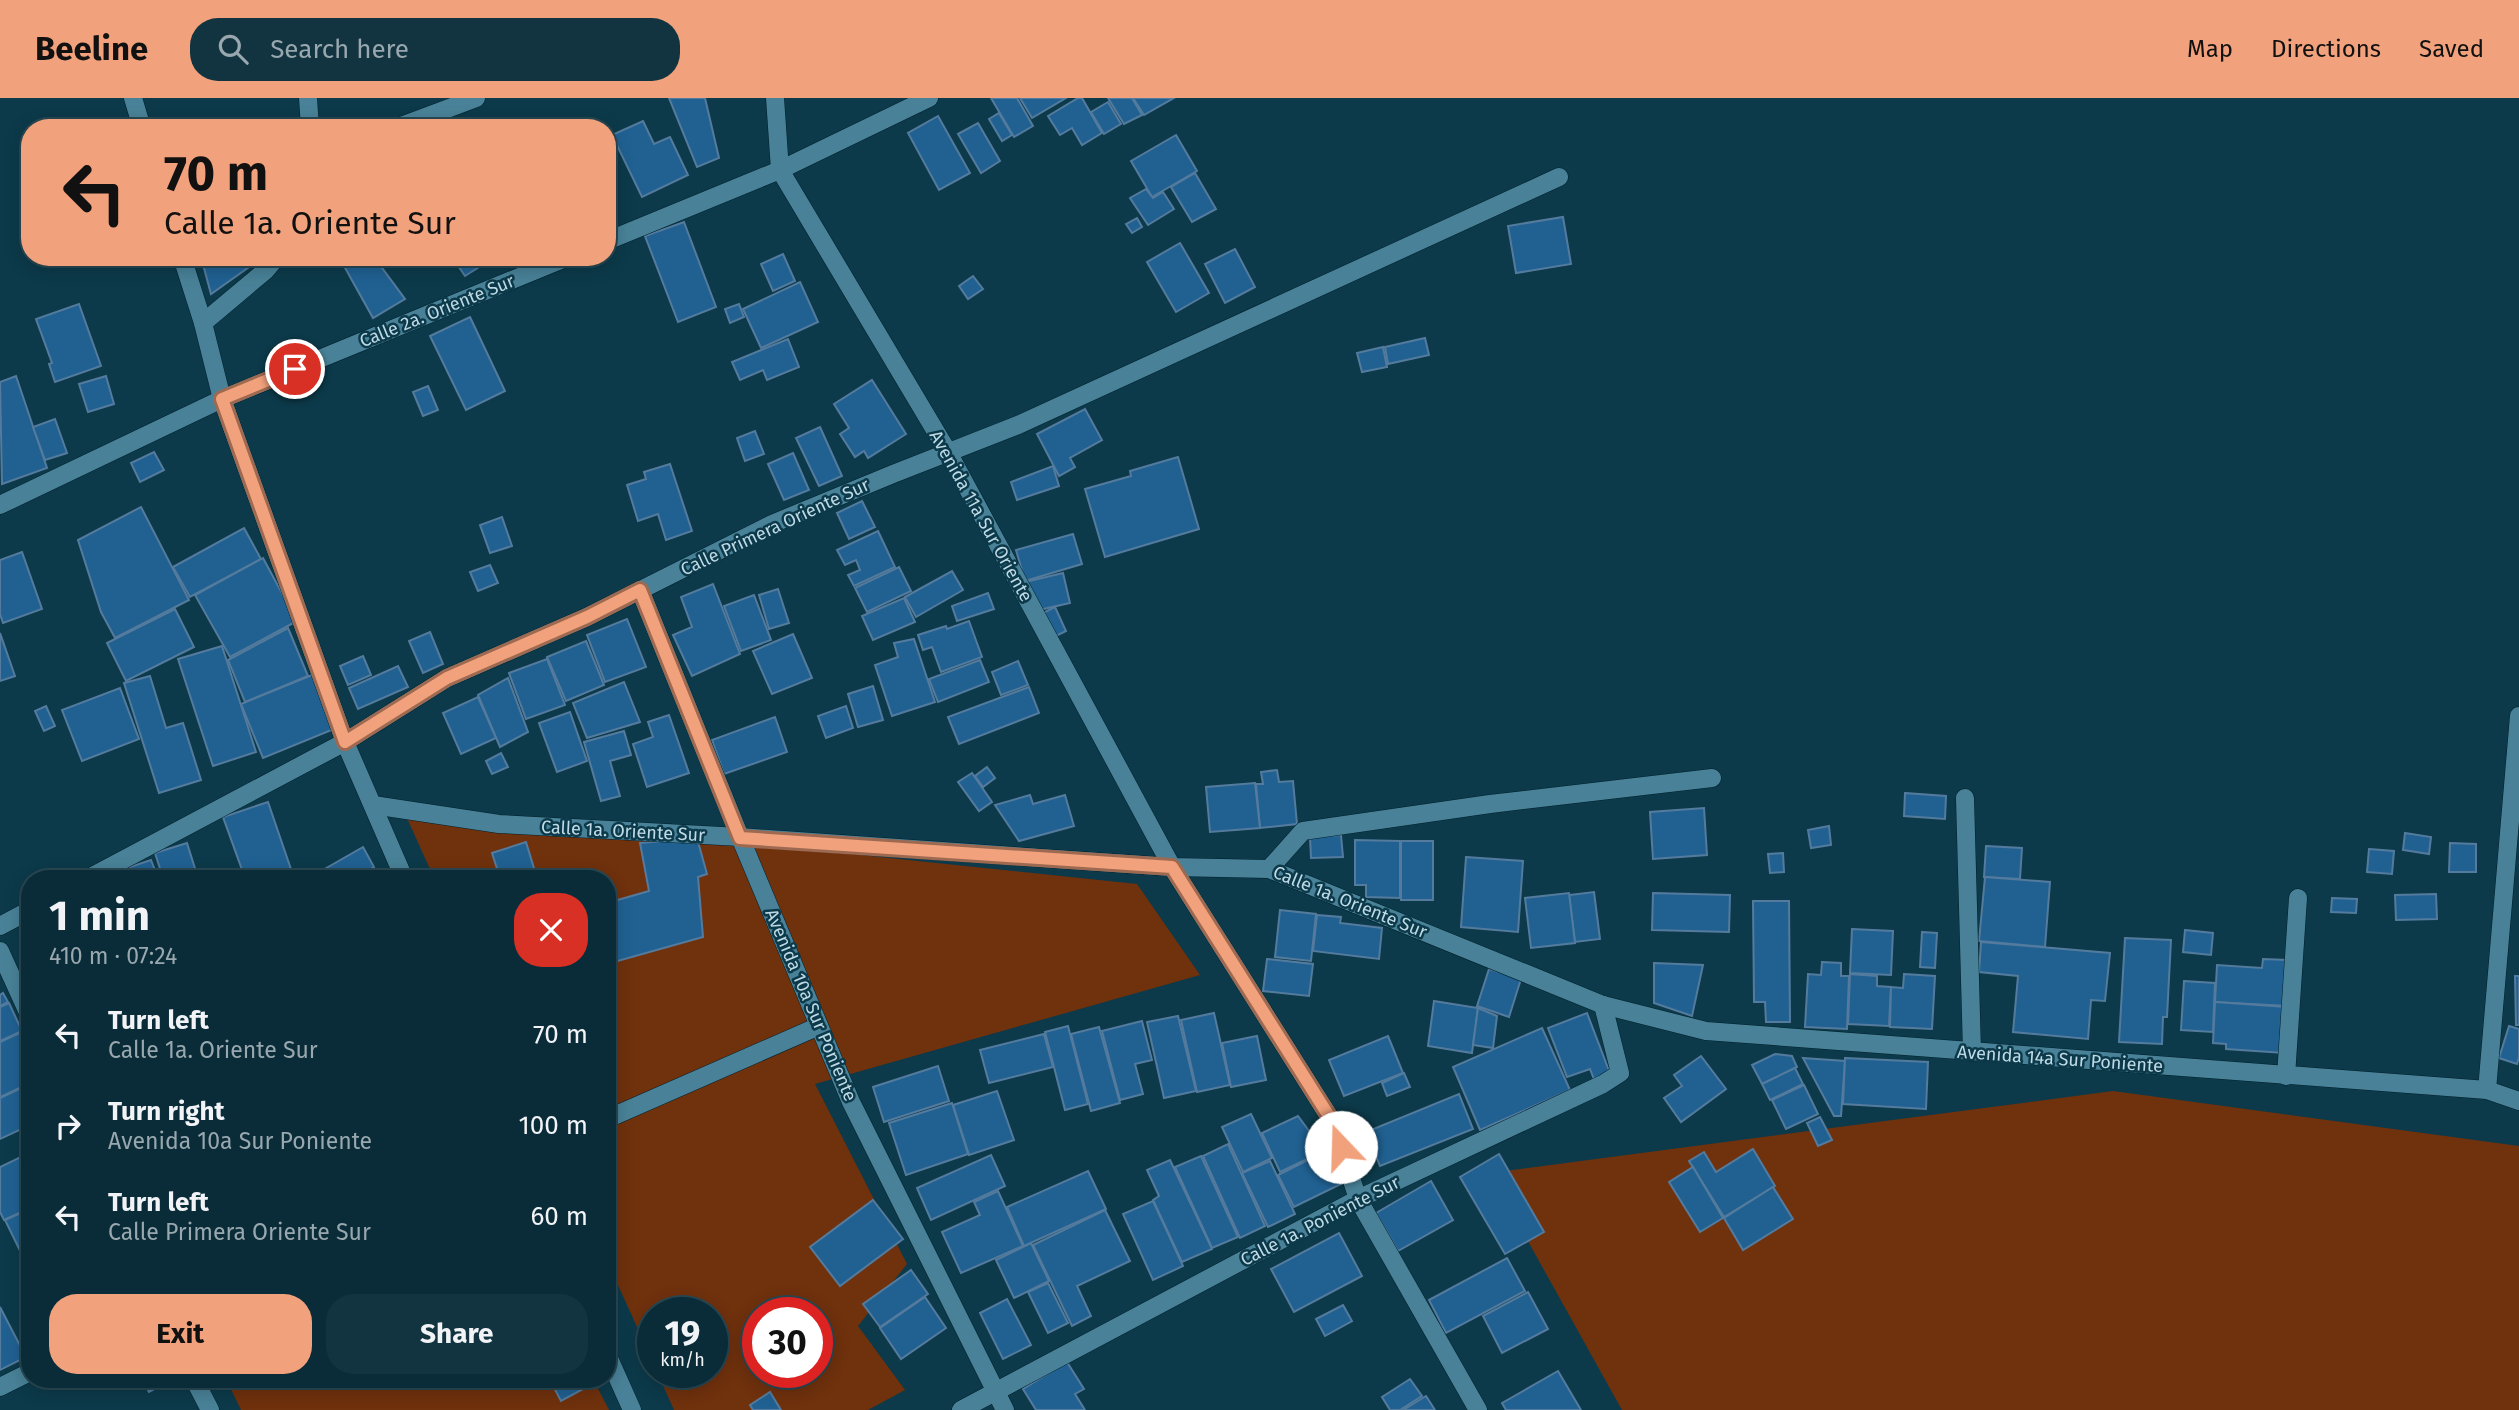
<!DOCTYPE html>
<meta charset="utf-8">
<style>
:root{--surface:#092c38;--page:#123440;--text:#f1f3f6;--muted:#99a7ae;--line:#294853;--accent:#f1a17c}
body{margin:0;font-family:"Fira Sans",sans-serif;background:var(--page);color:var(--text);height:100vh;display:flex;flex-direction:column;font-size:26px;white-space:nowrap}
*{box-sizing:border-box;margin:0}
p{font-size:23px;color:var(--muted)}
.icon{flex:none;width:38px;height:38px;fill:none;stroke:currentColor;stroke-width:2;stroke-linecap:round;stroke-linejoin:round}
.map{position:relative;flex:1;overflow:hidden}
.panel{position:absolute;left:21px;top:772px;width:595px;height:518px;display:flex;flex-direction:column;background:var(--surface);border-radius:28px;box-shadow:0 4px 18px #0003,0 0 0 2px var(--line)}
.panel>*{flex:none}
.hud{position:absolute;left:21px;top:21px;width:595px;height:147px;border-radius:28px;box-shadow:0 4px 18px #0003,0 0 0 2px var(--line);background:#f1a17c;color:#111;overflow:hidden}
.speed{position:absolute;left:637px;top:1199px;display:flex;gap:14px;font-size:35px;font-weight:700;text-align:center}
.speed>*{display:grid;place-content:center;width:91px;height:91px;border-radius:50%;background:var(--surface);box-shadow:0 4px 18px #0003,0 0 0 2px var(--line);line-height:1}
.speed small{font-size:18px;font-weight:400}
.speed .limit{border:10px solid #d22;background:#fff;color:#111}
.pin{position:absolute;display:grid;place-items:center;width:60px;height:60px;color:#fff;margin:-30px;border:4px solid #fff;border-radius:50%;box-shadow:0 2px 7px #0007}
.me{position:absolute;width:77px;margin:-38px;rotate:339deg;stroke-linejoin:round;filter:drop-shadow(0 0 5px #0008)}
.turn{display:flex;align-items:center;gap:24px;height:147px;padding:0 28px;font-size:32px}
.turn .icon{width:91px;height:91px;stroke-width:2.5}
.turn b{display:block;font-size:49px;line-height:60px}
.round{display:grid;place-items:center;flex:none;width:74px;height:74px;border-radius:28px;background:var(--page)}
.headline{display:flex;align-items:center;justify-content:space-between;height:119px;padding:0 28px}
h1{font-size:42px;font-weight:700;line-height:52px}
.primary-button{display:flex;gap:14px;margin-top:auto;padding:14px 28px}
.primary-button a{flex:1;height:80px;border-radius:28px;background:var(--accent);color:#111;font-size:28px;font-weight:700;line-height:80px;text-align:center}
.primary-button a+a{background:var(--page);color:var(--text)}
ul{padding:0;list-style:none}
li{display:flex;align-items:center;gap:21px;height:91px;padding:0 28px}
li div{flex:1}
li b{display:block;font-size:26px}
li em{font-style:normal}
header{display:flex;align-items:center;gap:42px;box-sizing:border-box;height:98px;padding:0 35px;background:var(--accent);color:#111}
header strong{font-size:33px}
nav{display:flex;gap:38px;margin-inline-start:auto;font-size:24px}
.search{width:490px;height:63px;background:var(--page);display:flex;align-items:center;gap:18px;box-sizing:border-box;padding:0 24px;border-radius:28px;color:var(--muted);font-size:26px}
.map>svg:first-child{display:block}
.green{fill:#70310d;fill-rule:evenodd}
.building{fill:#206192;stroke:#547b9d;stroke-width:2}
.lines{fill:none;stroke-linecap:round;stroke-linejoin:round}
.minor-casing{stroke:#01202b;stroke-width:19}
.minor{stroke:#498298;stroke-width:18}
.route-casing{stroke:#9d6951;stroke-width:18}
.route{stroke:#f1a17c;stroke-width:12}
.labels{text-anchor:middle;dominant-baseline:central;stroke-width:5;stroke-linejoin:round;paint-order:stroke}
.street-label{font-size:18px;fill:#bedae6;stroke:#0c3a4a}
</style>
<header>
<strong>Beeline</strong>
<div class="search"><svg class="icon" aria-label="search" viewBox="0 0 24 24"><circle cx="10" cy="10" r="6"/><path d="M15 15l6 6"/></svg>Search here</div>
<nav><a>Map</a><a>Directions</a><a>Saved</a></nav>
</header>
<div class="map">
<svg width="2519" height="1312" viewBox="0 0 2519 1312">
<rect width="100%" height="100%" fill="#0c3a4a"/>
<g class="green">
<path d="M402,709L1137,786L1200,877L815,986L907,1166L858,1228L905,1292L868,1312H674L657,1274H712V1214H653V1264L607,1163V780H434ZM758,1214H817V1274H758Z"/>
<polygon points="2113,993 2519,1048 2519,1312 1622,1312 1490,1075"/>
<polygon points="226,1281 593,1281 609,1312 241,1312"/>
</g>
<g class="building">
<polygon points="669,0 705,0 719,60 697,69"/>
<polygon points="991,0 1017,0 1033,28 1014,39"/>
<polygon points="1020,0 1066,0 1032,20"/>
<polygon points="1078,0 1082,0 1102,35 1082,47 1072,30 1060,37 1048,18"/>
<polygon points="1108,0 1132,0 1142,17 1124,26"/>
<polygon points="1133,0 1174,0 1144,17"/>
<polygon points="1108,4 1121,26 1104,36 1091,14"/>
<polygon points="999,15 1012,37 1002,43 989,21"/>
<polygon points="938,18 970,75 939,92 908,35"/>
<polygon points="643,23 654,46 670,39 688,77 642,99 612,37"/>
<polygon points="978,25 1000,63 981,75 958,36"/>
<polygon points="1176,37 1197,73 1152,99 1131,63"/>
<polygon points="1195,75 1216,111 1192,124 1171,89"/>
<polygon points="1146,91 1153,100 1163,94 1174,111 1148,127 1130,100"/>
<polygon points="1563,119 1571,166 1516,175 1508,128"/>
<polygon points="1137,120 1142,129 1132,135 1126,126"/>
<polygon points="684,124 716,209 678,224 645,138"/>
<polygon points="1180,145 1209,195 1176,214 1147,164"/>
<polygon points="1235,151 1255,189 1225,205 1205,166"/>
<polygon points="783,156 795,183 773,193 761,166"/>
<polygon points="201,159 248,159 252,167 211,196"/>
<polygon points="339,159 374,159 405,201 373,220"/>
<polygon points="452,159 491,159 492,161 465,178"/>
<polygon points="973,178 983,191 968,201 959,188"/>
<polygon points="800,184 818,224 761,250 743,211"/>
<polygon points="79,206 101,268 55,284 49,266 52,265 36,221"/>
<polygon points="739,206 744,219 730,225 725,211"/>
<polygon points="470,219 505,293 466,312 430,238"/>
<polygon points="1425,240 1429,257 1388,266 1385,249"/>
<polygon points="788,241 799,269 767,282 763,272 740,282 732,264"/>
<polygon points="1383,249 1387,269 1362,274 1357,255"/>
<polygon points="16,278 47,370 2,386 0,284"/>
<polygon points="106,278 114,306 88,314 79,286"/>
<polygon points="872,282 906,336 868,360 864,353 855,359 840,336 849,330 834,306"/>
<polygon points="428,288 438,312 423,318 413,294"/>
<polygon points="1085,311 1102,342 1070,360 1075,369 1059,378 1037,336"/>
<polygon points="55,321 67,355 45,362 33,329"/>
<polygon points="820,329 842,378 819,388 796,340"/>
<polygon points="755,333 764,356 745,363 737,340"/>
<polygon points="154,354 164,372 140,384 131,365"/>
<polygon points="793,355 809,392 784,402 768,366"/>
<polygon points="1178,359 1199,431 1105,459 1085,391 1131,378 1130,373"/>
<polygon points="670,366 692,433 666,442 658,416 638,423 627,387 646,381 644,374"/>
<polygon points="1053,368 1059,388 1017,402 1011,384"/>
<polygon points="862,403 875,429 849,441 837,415"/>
<polygon points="141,409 189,502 115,540 101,514 78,442"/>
<polygon points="502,419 512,448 490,455 480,427"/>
<polygon points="244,430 261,461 190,499 173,469"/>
<polygon points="878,433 895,469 854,488 848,477 860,472 856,462 845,467 837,452"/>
<polygon points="1073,436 1082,466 1025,483 1016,452"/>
<polygon points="22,454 42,511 3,525 0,516 0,462"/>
<polygon points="263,460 297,523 230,559 195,497"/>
<polygon points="490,467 498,485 478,493 470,474"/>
<polygon points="899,469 911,493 867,514 855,490"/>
<polygon points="952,473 963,492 916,519 905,499"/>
<polygon points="1063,475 1070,505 1039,512 1025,484"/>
<polygon points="713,486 740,556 692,578 673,537 692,529 681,499"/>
<polygon points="778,491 789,525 769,531 759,497"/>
<polygon points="988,495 994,511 957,523 952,508"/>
<polygon points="754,497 771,542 741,553 724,508"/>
<polygon points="904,500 915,524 873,542 862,518"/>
<polygon points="1055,509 1066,533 1052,540 1041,516"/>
<polygon points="175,511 194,549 126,583 107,545"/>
<polygon points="627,521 646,569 605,584 587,537"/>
<polygon points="969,523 982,559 941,574 932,549 923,552 918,537 946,528 947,531"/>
<polygon points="288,530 308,578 245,604 228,562"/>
<polygon points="430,534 443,566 423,575 409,543"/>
<polygon points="0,535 15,578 0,583"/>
<polygon points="793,536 812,580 772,596 753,553"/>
<polygon points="914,541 935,604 892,618 875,567 898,559 894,545"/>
<polygon points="586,543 604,587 566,603 547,559"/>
<polygon points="222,548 256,654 213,668 178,561"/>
<polygon points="363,558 371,577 348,587 340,568"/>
<polygon points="547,561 565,607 526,621 509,575"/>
<polygon points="980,562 989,584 938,604 929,581"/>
<polygon points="1018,563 1028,587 1001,597 992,574"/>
<polygon points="398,568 408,589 358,611 349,590"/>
<polygon points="312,577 334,631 263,660 241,606"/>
<polygon points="150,578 166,630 183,625 201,682 159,695 124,585"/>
<polygon points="508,580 528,634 500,649 478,597"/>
<polygon points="624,584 640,624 587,640 573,605"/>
<polygon points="873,588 883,622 858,629 848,596"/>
<polygon points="1029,589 1039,615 959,646 948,619"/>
<polygon points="120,590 139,641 82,663 62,612"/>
<polygon points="478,599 496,640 461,656 443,615"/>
<polygon points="46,608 55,628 44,633 35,613"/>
<polygon points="846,608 853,630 826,640 818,618"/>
<polygon points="570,614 587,663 557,674 539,625"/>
<polygon points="669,617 689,675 647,689 633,646 653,639 648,624"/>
<polygon points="775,619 787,654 724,676 712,642"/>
<polygon points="624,633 631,657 610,663 620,698 601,703 584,644"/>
<polygon points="501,655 508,669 492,676 486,663"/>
<polygon points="987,669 995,680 983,689 975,678"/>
<polygon points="1277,672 1279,684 1293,683 1297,726 1260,730 1256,686 1263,686 1261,674"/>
<polygon points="972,675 992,704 979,713 958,684"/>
<polygon points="1255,685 1260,730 1210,734 1206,689"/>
<polygon points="1905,695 1946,698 1945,721 1904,718"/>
<polygon points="1030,697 1033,706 1065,697 1074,728 1019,743 995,707"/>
<polygon points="268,704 294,780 245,780 223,719"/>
<polygon points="1704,710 1707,757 1653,761 1650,714"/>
<polygon points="1829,728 1831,747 1811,750 1808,732"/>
<polygon points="2405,735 2431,739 2429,756 2403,752"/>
<polygon points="1341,737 1343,759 1311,760 1310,739"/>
<polygon points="697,740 707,776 698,779 703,839 607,866 607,805 649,793 640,745"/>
<polygon points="1355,742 1400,743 1400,800 1366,799 1366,787 1355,787"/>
<rect x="1401" y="743" width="32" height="59"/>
<polygon points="526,744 537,780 500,780 492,755"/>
<polygon points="187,745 198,780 163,780 155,755"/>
<polygon points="2450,745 2476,746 2476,774 2449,774"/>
<polygon points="1986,748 2022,750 2020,781 1984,779"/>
<polygon points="363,749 374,769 355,780 309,780"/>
<polygon points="2369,751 2394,753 2392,776 2367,774"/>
<polygon points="1783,755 1784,774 1770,775 1768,756"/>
<polygon points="1466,759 1523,763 1518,834 1461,829"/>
<polygon points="151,762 158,780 120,780 118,773"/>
<polygon points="1985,779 2050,784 2045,849 1979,843"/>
<polygon points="1594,794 1600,841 1575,844 1569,797"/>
<polygon points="1569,795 1575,845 1531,850 1525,800"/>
<polygon points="1653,795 1730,797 1729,834 1652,832"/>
<polygon points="2436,796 2437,821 2396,822 2395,797"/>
<polygon points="2332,800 2357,801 2356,815 2331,814"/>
<polygon points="1753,803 1789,803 1790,924 1766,924 1765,904 1754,904"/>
<polygon points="1280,812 1316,816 1311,863 1275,859"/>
<polygon points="1317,817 1341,819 1340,825 1382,830 1379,861 1313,853"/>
<polygon points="1852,831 1893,833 1891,877 1850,875"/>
<polygon points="2185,832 2213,835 2211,857 2183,854"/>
<polygon points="1922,834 1937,835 1935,870 1920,869"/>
<polygon points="2125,840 2171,842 2167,919 2163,919 2162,946 2119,944"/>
<polygon points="1981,844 2110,855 2105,903 2091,902 2088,941 2013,934 2018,878 1979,874"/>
<polygon points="1267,861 1313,866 1309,898 1263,893"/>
<polygon points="2263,861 2290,862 2287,908 2215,904 2217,867 2262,870"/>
<polygon points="1822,864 1841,865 1841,878 1849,878 1847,931 1805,929 1808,876 1821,877"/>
<polygon points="1654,865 1703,867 1692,918 1654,905"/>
<polygon points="1489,871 1521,881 1509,919 1477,908"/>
<polygon points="1850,876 1877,878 1877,888 1891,889 1889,928 1848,926"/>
<polygon points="1904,876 1935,878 1932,931 1890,929 1891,889 1903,890"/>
<polygon points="2515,878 2519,878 2519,927 2516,927"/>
<polygon points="2184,883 2215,885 2213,934 2181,932"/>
<polygon points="3,895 8,904 0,908 0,897"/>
<polygon points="1434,903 1478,910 1472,955 1428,948"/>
<polygon points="2215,904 2287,909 2284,955 2226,951 2226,946 2213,945"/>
<polygon points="9,905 22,933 0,943 0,909"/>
<polygon points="1478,910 1497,918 1493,950 1473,947"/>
<polygon points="1214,915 1230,987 1197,994 1181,922"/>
<polygon points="1587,915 1611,978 1595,984 1590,971 1567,979 1548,930"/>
<polygon points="1178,918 1196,993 1164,1000 1147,924"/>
<polygon points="1142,923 1152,962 1135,966 1143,996 1120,1002 1102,933"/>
<polygon points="1068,928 1088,1006 1065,1012 1045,934"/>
<polygon points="2509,928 2519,931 2519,959 2517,966 2499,960"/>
<polygon points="1099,929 1120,1005 1091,1013 1071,936"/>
<polygon points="1542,930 1570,992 1480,1032 1453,969"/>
<polygon points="26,932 30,941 30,985 0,999 0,944"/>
<polygon points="1044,936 1053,969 989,985 980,952"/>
<polygon points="1257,938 1266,982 1231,989 1222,945"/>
<polygon points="1388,938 1403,975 1344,998 1329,962"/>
<polygon points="1775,956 1792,958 1797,969 1762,986 1752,967"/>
<polygon points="1701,958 1726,991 1681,1024 1664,1000 1682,988 1674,977"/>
<polygon points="1803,960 1845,963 1841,1018 1834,1018"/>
<polygon points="1845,960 1928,964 1926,1011 1843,1006"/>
<polygon points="938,968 949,1003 884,1024 873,989"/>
<polygon points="1795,970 1803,986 1770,1002 1762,986"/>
<polygon points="1404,975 1410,989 1387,998 1382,985"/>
<polygon points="30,986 30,1027 0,1041 0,1000"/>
<polygon points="1804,987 1818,1016 1786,1031 1772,1002"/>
<polygon points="997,993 1014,1042 969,1057 953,1007"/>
<polygon points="1459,996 1473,1031 1380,1068 1366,1034"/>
<polygon points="952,1005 968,1056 906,1077 889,1025"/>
<polygon points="1251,1016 1272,1060 1243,1074 1222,1029"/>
<polygon points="1298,1018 1324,1053 1280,1074 1262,1035"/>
<polygon points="1820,1019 1832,1042 1818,1048 1807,1025"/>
<polygon points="1228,1046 1265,1128 1240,1140 1203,1058"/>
<polygon points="1330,1051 1347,1083 1294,1109 1278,1077"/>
<polygon points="1753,1051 1775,1088 1724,1119 1689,1063 1704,1054 1716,1074"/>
<polygon points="27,1056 30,1061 30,1110 4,1122 0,1114 0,1069"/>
<polygon points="1499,1056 1544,1134 1505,1156 1460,1079"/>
<polygon points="991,1057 1005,1088 931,1122 917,1090"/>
<polygon points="1201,1058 1238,1139 1212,1150 1175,1069"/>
<polygon points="1170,1062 1212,1151 1182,1164 1153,1102 1159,1098 1147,1072"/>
<polygon points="1270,1063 1295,1116 1268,1129 1242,1075"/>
<polygon points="1693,1069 1723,1120 1700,1134 1669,1084"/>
<polygon points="1088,1073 1106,1111 1024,1148 1007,1109"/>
<polygon points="1431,1083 1453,1122 1398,1153 1376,1115"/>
<polygon points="1773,1089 1793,1121 1743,1152 1724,1120"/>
<polygon points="998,1093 1023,1148 961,1175 942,1134 980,1117 974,1104"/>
<polygon points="873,1102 903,1141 840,1188 810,1149"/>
<polygon points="1153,1103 1183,1168 1153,1182 1123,1116"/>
<polygon points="30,1111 30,1173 5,1122"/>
<polygon points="1105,1112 1130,1163 1077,1188 1091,1218 1072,1228 1033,1147"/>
<polygon points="1339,1135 1362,1178 1294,1214 1271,1171"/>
<polygon points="1031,1145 1049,1183 1014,1200 996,1162"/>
<polygon points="1507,1160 1525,1193 1446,1235 1429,1202"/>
<polygon points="911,1172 928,1196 880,1229 863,1206"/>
<polygon points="1048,1185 1068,1225 1048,1235 1028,1194"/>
<polygon points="1528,1194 1548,1231 1502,1255 1483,1218"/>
<polygon points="925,1199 946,1230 901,1261 880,1230"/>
<polygon points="1007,1201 1031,1247 1003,1261 980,1215"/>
<polygon points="1343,1207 1352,1223 1325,1238 1316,1221"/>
<polygon points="0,1209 26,1259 0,1272"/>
<polygon points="1067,1264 1084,1291 1075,1296 1085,1312 1036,1312 1023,1291"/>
<polygon points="1558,1273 1581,1312 1506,1312 1502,1305"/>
<polygon points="142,1281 173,1281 149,1294"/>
<polygon points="557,1281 597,1281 598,1283 561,1303 551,1284"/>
<polygon points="1410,1281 1422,1298 1400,1312 1390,1312 1382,1299"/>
<polygon points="770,1294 781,1312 753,1312 750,1307"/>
<polygon points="1426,1298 1435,1312 1403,1312"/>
</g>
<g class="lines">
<g class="minor-casing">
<g id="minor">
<polyline points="133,0 142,30"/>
<polyline points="308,0 310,30"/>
<polyline points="775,0 780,72 948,354 1172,769 1332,1023 1358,1101 1478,1312"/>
<polyline points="396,30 476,0"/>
<polyline points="607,143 780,72 929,0"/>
<polyline points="182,159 203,225 222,301 345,644 404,780"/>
<polyline points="203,225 266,172 277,159"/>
<polyline points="0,407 222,301 568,159"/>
<polyline points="640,492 740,739 851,1004 1005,1312"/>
<polyline points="1965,700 1972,954"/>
<polyline points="373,707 499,726 740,739 1172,769 1269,771 1603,907 1706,933 2487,992 2519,1003"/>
<polyline points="1269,771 1303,733 1490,706 1712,680"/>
<polyline points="89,780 345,644 447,580 587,519 772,426 893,376 1018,327 1559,79"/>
<polyline points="0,828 30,812"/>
<polyline points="0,853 30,919"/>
<polyline points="2286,978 2298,800"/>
<polyline points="2487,992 2519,618"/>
<polyline points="607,1021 819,928"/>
<polyline points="607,1256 632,1312"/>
<polyline points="194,1281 210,1312"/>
<polyline points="0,1289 30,1274"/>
<polyline points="961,1312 1358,1101 1603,986 1620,975 1603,907"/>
</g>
</g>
<use href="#minor" class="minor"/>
</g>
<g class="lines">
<g class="route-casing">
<polyline id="route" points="295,271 222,301 345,644 447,580 587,519 640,492 740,740 1172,769 1332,1023 1341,1049"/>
</g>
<use href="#route" class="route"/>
</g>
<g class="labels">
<g class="street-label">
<text transform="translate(437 213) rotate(-22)">Calle 2a. Oriente Sur</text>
<text transform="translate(981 418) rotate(61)">Avenida 11a Sur Oriente</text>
<text transform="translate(775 429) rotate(-25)">Calle Primera Oriente Sur</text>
<text transform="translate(623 733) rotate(3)">Calle 1a. Oriente Sur</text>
<text transform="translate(1350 804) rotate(22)">Calle 1a. Oriente Sur</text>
<text transform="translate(811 907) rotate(67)">Avenida 10a Sur Poniente</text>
<text transform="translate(2060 961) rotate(4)">Avenida 14a Sur Poniente</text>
<text transform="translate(1320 1123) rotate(-27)">Calle 1a. Poniente Sur</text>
</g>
</g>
</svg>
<div class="speed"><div>19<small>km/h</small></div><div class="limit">30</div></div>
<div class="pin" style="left:295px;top:271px;background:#d93025"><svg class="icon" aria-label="arrive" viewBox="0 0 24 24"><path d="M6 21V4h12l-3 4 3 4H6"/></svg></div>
<svg class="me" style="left:1341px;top:1049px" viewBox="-20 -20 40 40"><circle r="19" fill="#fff"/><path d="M0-13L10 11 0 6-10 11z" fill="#f1a17c"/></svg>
<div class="hud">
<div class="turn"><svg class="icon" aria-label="left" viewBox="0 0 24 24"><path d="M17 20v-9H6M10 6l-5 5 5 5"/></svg><div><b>70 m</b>Calle 1a. Oriente Sur</div></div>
</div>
<section class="panel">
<div class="headline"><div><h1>1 min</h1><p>410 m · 07:24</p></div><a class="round" style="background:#d93025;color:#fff"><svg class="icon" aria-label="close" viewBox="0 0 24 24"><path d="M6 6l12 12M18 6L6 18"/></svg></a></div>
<ul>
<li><svg class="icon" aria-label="left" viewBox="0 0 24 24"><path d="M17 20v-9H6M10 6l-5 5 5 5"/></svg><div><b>Turn left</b><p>Calle 1a. Oriente Sur</p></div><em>70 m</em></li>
<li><svg class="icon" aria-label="right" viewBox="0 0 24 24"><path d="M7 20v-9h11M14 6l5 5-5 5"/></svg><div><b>Turn right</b><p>Avenida 10a Sur Poniente</p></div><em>100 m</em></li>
<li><svg class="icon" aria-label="left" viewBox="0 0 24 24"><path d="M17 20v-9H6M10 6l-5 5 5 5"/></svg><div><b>Turn left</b><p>Calle Primera Oriente Sur</p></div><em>60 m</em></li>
</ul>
<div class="primary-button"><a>Exit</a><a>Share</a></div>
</section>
</div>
